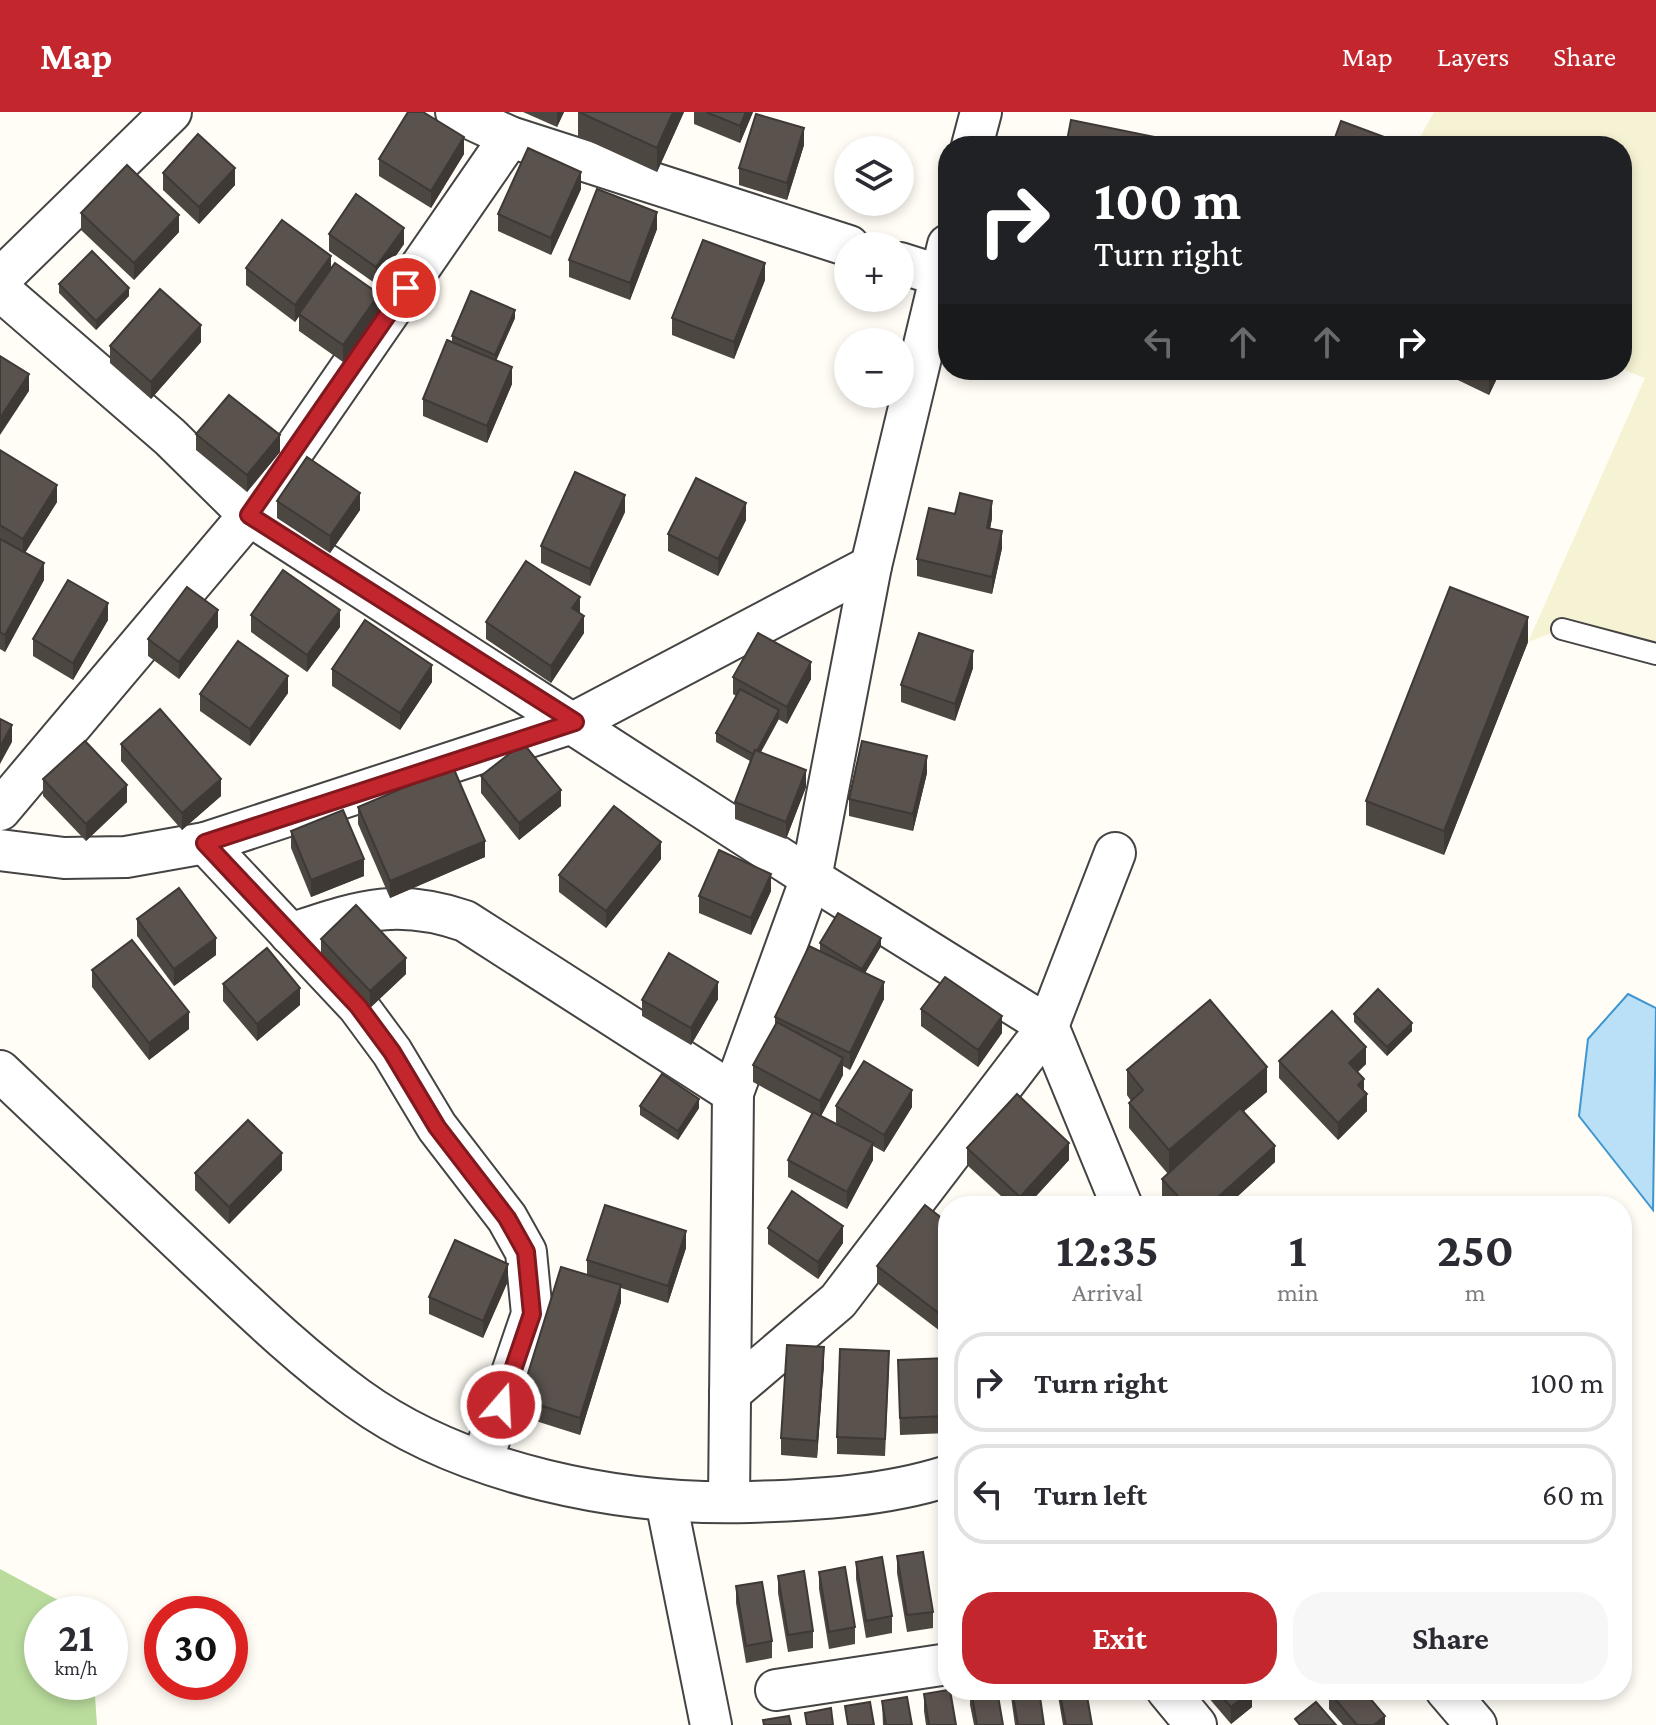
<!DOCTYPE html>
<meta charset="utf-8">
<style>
:root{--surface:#fff;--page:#f7f7f7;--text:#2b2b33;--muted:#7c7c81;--line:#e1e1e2;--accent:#c4262e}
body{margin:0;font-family:"Crimson Pro",serif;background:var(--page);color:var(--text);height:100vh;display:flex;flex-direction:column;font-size:30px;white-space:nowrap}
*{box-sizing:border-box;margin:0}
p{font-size:26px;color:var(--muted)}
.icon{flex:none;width:44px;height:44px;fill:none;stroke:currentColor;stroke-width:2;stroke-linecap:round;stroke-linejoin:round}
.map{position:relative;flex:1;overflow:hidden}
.details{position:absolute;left:938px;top:1084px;width:694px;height:504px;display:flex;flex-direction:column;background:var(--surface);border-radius:32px;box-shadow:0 4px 12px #0003}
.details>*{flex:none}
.hud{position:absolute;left:938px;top:24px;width:694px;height:244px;border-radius:32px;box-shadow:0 4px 12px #0003;background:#202124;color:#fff;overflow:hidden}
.controls{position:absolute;left:834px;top:24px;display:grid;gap:16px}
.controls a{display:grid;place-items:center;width:80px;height:80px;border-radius:50%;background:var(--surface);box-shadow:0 4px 12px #0003;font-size:40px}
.speed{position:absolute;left:24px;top:1484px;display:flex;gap:16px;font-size:40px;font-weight:700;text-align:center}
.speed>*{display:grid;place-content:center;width:104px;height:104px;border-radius:50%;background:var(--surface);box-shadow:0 4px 12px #0003;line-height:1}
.speed small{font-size:20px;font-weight:400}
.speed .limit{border:12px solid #d22;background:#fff;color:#111}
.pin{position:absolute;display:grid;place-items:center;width:68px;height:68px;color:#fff;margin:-34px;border:4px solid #fff;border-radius:50%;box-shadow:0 2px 8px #0007}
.me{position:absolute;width:88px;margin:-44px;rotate:19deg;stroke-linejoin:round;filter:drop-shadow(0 0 6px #0008)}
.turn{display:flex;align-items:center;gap:28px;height:168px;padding:0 24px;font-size:36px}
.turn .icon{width:104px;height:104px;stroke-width:2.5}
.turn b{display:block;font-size:56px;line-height:68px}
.lanes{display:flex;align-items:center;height:76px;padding:0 24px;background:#0003;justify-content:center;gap:40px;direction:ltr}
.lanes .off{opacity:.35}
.eta{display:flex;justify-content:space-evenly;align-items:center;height:136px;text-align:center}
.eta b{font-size:48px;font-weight:700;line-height:56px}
.cta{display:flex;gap:16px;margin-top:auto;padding:16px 24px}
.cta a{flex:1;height:92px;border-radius:32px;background:var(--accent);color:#fff;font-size:32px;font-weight:700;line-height:92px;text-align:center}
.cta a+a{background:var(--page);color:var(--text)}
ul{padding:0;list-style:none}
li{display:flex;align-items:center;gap:24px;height:100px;margin:0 16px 12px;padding:0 8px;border:4px solid var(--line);border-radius:32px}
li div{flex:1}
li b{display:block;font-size:30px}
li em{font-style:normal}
header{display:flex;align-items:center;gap:48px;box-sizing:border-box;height:112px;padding:0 40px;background:var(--accent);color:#fff}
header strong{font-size:38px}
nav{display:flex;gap:44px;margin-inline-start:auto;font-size:28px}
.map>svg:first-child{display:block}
.farmland{fill:#f6f3d4}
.forest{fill:#b9dc9c}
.water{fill:#b9e0f7;stroke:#3f96cf;stroke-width:2}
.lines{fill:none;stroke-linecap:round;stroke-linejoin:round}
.lane-casing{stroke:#444;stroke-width:24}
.street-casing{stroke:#444;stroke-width:44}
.lane{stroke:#fff;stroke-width:20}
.street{stroke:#fff;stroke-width:40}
.wall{fill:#4d4742}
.shaded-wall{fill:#3f3936}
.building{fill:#5a524d;stroke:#3f3936;stroke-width:2}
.route-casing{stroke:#7f191e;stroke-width:20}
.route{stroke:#c4262e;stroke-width:14}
</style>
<header>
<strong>Map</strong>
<nav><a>Map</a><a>Layers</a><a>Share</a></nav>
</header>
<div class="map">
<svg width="1656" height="1613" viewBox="0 0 1656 1613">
<rect width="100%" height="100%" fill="#fffdf5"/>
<polygon class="farmland" points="1434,0 1656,0 1656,542 1562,517 1528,530 1645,266 1622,257 1622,34 1415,34"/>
<polygon class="forest" points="0,1457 84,1502 42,1502 42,1570 94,1570 97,1613 0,1613"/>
<polygon class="water" points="1628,882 1656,896 1653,1098 1579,1004 1588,927"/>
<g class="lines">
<g class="lane-casing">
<polyline id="lane" points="1562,517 1656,542"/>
</g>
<g class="street-casing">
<g id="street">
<polyline points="456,0 510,25 849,134"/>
<polyline points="972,34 981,0"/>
<polyline points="900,151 941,164"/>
<polyline points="0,167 171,0"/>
<polyline points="0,178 170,325 249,403 811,766 1048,914 1122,1094"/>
<polyline points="0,698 249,403 510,25"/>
<polyline points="205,731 358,894 392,940 437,1015 507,1106 526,1140 532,1202 482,1349"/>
<polyline points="0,738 64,746 126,745 205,731 575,610 871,454"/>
<path d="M290,822C358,800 394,785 465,809L733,981"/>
<path d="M0,959C66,1021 132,1084 198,1147C249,1195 300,1245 357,1286C463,1363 622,1394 750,1390C816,1388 885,1384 948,1364"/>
<polyline points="730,1281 838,1189 1048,914 1115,741"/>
<polyline points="666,1389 711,1613"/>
<polyline points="729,1390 733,981 811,766 871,454 948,133"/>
<polyline points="776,1578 948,1552"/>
<polyline points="1167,1578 1196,1613"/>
<polyline points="1446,1578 1476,1613"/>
</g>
</g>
<use href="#lane" class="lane"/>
<use href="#street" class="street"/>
</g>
<g class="wall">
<polygon points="523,0 564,0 557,15"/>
<polygon points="578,0 684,0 657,60 578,24"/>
<polygon points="694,0 753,0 740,31 694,12"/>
<polygon points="804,33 787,88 739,73 739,56"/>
<polygon points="464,42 431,96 379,64 379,47"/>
<polygon points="163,61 235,73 199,112 163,78"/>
<polygon points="581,77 551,143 498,119 498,102"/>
<polygon points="81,101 179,120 134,168 81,118"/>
<polygon points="657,117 630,188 569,165 569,148"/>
<polygon points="329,122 404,132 376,172 329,139"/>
<polygon points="246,156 331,157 379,199 343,250 299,219 299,204 295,210 246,173"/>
<polygon points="765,168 734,247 672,223 672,206"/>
<polygon points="59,172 129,184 96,218 59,181"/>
<polygon points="515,206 496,249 512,272 487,331 423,304 423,287 452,230 452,224"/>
<polygon points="201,230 151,287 110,251 110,234"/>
<polygon points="1437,258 1501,258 1489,283"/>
<polygon points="196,322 280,340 247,380 196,338"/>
<polygon points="0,338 57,390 25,441 44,468 5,540 0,537"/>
<polygon points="277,389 360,398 330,441 277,406"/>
<polygon points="625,400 590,474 541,451 541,434"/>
<polygon points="955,402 992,406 990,417 1002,436 992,482 917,464 917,447"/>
<polygon points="746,408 718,464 668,439 668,422"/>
<polygon points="580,501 584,521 551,571 486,527 486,510"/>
<polygon points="251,503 340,515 307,560 251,520"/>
<polygon points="108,508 73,568 33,544 33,527"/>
<polygon points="218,515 179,567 148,544 148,527"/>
<polygon points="1528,530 1444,743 1366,713 1366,689"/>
<polygon points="973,556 955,609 901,590 901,573"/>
<polygon points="332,557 432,570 400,618 332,574"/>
<polygon points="733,565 811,567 787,612 778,607 760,641 806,675 786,727 735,707 735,690 750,649 716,630 716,621 736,584 733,582"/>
<polygon points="288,581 250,634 200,599 200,582"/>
<polygon points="121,632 221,684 182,718 121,649"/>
<polygon points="927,661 913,719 849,704 849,687"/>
<polygon points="481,664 561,694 519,728 481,681"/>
<polygon points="43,667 127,690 86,729 43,684"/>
<polygon points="358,695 485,745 390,786 358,712"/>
<polygon points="291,719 364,764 311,785 291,736"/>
<polygon points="661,747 606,816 559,780 559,763"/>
<polygon points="771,779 751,823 699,801 699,784"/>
<polygon points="137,807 216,843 174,874 137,824"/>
<polygon points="321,827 406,862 370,896 321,844"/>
<polygon points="820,831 881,834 865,861 884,887 850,958 843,954 843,963 821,1004 846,1017 836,1011 836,994 912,995 884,1040 873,1034 873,1048 847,1097 788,1065 788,1048 812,1002 753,970 753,953 775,914 775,905 820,840"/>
<polygon points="92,858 189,917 149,948 92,875"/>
<polygon points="223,872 300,893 257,929 223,889"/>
<polygon points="718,887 691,933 642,904 642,888"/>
<polygon points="921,897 1002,921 978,955 921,914"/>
<polygon points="1354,902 1412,919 1387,944 1354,910"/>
<polygon points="1279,949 1366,952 1358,960 1364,979 1367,999 1338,1028 1279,966"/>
<polygon points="1127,958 1267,980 1244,999 1275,1050 1227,1094 1171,1094 1162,1084 1162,1067 1168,1062 1129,1016 1129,991 1131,989 1127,983"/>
<polygon points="640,994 699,996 678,1028 640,1003"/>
<polygon points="967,1036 1069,1048 1027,1094 1012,1094 967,1053"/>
<polygon points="282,1058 229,1112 195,1078 195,1061"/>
<polygon points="948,1111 948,1208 940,1219 877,1171 877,1154"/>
<polygon points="768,1116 843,1131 818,1167 768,1132"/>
<polygon points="686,1136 668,1191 621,1176 621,1190 580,1323 520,1304 520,1287 587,1163 587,1148"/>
<polygon points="508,1169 483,1226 429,1202 429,1185"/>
<polygon points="948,1246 948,1321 900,1323 898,1248"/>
<polygon points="824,1252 817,1346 781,1343 781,1326"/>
<polygon points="889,1256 885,1344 837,1342 837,1325"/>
<polygon points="948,1440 948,1508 940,1458 940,1441"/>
<polygon points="897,1444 933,1500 933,1516 907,1520 897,1461"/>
<polygon points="856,1450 892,1504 892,1521 866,1526 856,1467"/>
<polygon points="819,1460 855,1515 855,1532 829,1537 819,1477"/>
<polygon points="778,1464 813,1519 813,1536 788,1540 778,1481"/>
<polygon points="736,1474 772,1529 772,1546 746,1551 736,1491"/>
<polygon points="970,1578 1003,1613 974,1613 970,1593"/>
<polygon points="1010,1578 1039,1578 1044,1613 1015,1613"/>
<polygon points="1057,1578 1086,1578 1092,1613 1063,1613"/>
<polygon points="1202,1578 1252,1578 1252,1595 1231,1612"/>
<polygon points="1329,1580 1385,1613 1343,1613 1329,1597"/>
<polygon points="924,1582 956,1613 926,1613 924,1599"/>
<polygon points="882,1589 912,1613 883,1613"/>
</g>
<g class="shaded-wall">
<polygon points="557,0 564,0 557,15"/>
<polygon points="673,0 684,0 657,60 657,36"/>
<polygon points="746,0 753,0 740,31 740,14"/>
<polygon points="804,16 804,33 787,88 787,71"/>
<polygon points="464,25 464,42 431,96 431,79"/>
<polygon points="235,56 235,73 199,112 199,95"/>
<polygon points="581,60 581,77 551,143 551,126"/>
<polygon points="657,100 657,117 630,188 630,171"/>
<polygon points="179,103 179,120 134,168 134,151"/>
<polygon points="404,116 404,132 376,172 376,155"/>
<polygon points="331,144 331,161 295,210 295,193"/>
<polygon points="765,151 765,168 734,247 734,230"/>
<polygon points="129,176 129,184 96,218 96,209"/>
<polygon points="379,182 379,199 343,250 343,233"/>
<polygon points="515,198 515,206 495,251 495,243"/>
<polygon points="201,213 201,230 151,287 151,270"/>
<polygon points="512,255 512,272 487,331 487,314"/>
<polygon points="1489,258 1501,258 1489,283"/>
<polygon points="29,262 29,279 0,323 0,306"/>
<polygon points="280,323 280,340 247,380 247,363"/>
<polygon points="57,373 57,390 23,444 23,427"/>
<polygon points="360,381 360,398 330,441 330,424"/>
<polygon points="625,383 625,400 590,474 590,457"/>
<polygon points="992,389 992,406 987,433 987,416"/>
<polygon points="746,391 746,408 718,464 718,447"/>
<polygon points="1002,419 1002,436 992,482 992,465"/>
<polygon points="44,451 44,468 5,540 5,523"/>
<polygon points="580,485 580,502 572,496"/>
<polygon points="108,491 108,508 73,568 73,551"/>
<polygon points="218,498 218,515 179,567 179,550"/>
<polygon points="340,498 340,515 307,560 307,543"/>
<polygon points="584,504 584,521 551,571 551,554"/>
<polygon points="1528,505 1528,530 1444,743 1444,719"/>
<polygon points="973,539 973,556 955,609 955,592"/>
<polygon points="811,550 811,567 787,612 787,595"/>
<polygon points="432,553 432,570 400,618 400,601"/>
<polygon points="288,564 288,581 250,634 250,617"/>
<polygon points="779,598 779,607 755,651 755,643"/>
<polygon points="12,613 12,630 0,652 0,635"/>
<polygon points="927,644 927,661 913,719 913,702"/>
<polygon points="806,658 806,675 786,727 786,710"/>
<polygon points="221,667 221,684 182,718 182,701"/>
<polygon points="127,673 127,690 86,729 86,712"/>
<polygon points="561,678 561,694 519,728 519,711"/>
<polygon points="485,729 485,745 390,786 390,769"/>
<polygon points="661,730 661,747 606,816 606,799"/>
<polygon points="364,747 364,764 311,785 311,768"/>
<polygon points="771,762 771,779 751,823 751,806"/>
<polygon points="216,826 216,843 174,874 174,857"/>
<polygon points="881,826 881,834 862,866 862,857"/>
<polygon points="406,846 406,862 370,896 370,879"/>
<polygon points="718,870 718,887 691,933 691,916"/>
<polygon points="884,870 884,887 850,958 850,941"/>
<polygon points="300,876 300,893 257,929 257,912"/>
<polygon points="189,900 189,917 149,948 149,931"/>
<polygon points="1002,904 1002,921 978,955 978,938"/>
<polygon points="1412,911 1412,919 1387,944 1387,935"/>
<polygon points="1366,935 1366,952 1349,968 1349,951"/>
<polygon points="843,946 843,963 820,1006 820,989"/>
<polygon points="1267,955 1267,980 1169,1062 1169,1038"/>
<polygon points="1364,967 1364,984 1358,973"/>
<polygon points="912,978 912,995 884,1040 884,1023"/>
<polygon points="1367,982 1367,999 1338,1028 1338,1011"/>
<polygon points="699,987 699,996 678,1028 678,1019"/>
<polygon points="873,1031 873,1048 847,1097 847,1080"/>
<polygon points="1069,1031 1069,1048 1027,1094 1020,1094 1020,1085"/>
<polygon points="1275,1034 1275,1050 1227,1094 1208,1094"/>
<polygon points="282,1041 282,1058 229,1112 229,1095"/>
<polygon points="843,1114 843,1131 818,1167 818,1150"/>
<polygon points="686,1119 686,1136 668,1191 668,1174"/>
<polygon points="508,1152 508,1169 483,1226 483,1209"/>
<polygon points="621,1173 621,1190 580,1323 580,1306"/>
<polygon points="948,1191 948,1208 940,1219 940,1202"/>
<polygon points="824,1235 824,1252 817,1346 817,1329"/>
<polygon points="1252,1578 1252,1595 1231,1612 1231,1595"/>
<polygon points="1263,1578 1271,1578 1263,1584"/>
<polygon points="1385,1604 1385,1613 1374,1613"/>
</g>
<g class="building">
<polygon points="408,0 423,0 464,25 431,79 379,47"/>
<polygon points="579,0 673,0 657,36"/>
<polygon points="706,0 746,0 740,14"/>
<polygon points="756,2 804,16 787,71 739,56"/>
<polygon points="1071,8 1184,31 1183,34 1066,34"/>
<polygon points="1341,9 1390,27 1388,34 1332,34"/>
<polygon points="198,22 235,56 199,95 163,61"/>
<polygon points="528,36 581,60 551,126 498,102"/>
<polygon points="127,53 179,103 134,151 81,101"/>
<polygon points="597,77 657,100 630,171 569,148"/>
<polygon points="356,82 404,116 376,155 329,122"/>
<polygon points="282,108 331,144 295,193 246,156"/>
<polygon points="703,128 765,151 734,230 672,206"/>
<polygon points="92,139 129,176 96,209 59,172"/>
<polygon points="335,151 379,182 343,233 299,202"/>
<polygon points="160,177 201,213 151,270 110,234"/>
<polygon points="471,179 515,198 495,243 452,224"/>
<polygon points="447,228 512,255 487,314 423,287"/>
<polygon points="0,244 29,262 0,306"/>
<polygon points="229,283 280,323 247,363 196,322"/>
<polygon points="0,338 57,373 23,427 0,413"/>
<polygon points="307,345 360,381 330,424 277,389"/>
<polygon points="575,360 625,383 590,457 541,434"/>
<polygon points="696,366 746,391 718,447 668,422"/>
<polygon points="960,381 992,389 987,416 1002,419 992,465 917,447 929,396 955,402"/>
<polygon points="0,427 44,451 5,523 0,520"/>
<polygon points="526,449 580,485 572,496 584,504 551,554 486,510"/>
<polygon points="283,458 340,498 307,543 251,503"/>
<polygon points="68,468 108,491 73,551 33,527"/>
<polygon points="187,475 218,498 179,550 148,527"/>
<polygon points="1450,475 1528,505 1444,719 1366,689"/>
<polygon points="365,508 432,553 400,601 332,557"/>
<polygon points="758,521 811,550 787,595 733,565"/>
<polygon points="919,521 973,539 955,592 901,573"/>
<polygon points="238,529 288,564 250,617 200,582"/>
<polygon points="740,577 779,598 757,639 755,638 753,642 716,621"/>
<polygon points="160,597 221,667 182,701 121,632"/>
<polygon points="0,607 12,613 0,635"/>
<polygon points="85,629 127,673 86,712 43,667"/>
<polygon points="862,629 927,644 913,702 849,687"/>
<polygon points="523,631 561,678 519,711 481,664"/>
<polygon points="755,638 806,658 786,710 735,690"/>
<polygon points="453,655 485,729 390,769 358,695"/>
<polygon points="614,694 661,730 606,799 559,763"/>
<polygon points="343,698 364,747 311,768 291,719"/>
<polygon points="719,738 771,762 751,806 699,784"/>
<polygon points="179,776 216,826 174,857 137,807"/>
<polygon points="356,793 406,846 370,879 321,827"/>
<polygon points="838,801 881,826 862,857 820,831"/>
<polygon points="132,828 189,900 149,931 92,858"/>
<polygon points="809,834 884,870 850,941 775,905"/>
<polygon points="267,836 300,876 257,912 223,872"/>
<polygon points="669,841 718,870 691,916 642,888"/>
<polygon points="945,865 1002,904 978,938 921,897"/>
<polygon points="1378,877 1412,911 1387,935 1354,902"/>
<polygon points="1210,888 1267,955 1169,1038 1129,991 1143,978 1127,958"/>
<polygon points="1332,899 1366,935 1349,951 1364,967 1358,973 1367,982 1338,1011 1279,949"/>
<polygon points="777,910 843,946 820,989 753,953"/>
<polygon points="864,949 912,978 884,1023 836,994"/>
<polygon points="662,962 699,987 678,1019 640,994"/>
<polygon points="1017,982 1069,1031 1020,1085 967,1036"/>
<polygon points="1240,996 1275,1034 1208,1094 1187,1094 1162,1067"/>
<polygon points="813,1000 873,1031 847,1080 788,1048"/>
<polygon points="248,1008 282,1041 229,1095 195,1061"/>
<polygon points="792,1079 843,1114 818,1150 768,1116"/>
<polygon points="605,1093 686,1119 668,1174 587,1148"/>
<polygon points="925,1093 948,1111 948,1191 940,1202 877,1154"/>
<polygon points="455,1128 508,1152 483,1209 429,1185"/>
<polygon points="561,1155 621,1173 580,1306 520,1287"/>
<polygon points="787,1233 824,1235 817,1329 781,1326"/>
<polygon points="840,1237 889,1239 885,1327 837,1325"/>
<polygon points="948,1246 948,1304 900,1306 898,1248"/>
<polygon points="923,1440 933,1500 907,1503 897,1444"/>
<polygon points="948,1440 948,1491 940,1441"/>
<polygon points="882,1445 892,1504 866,1509 856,1450"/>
<polygon points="845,1455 855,1515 829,1520 819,1460"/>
<polygon points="804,1459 813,1519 788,1523 778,1464"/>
<polygon points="762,1470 772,1529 746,1534 736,1474"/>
<polygon points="948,1578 950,1578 956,1613 929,1613 924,1582"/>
<polygon points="971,1578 997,1578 1003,1613 977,1613"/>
<polygon points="1012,1578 1039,1578 1044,1613 1018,1613"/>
<polygon points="1059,1578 1086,1578 1092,1613 1066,1613"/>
<polygon points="1216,1578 1252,1578 1231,1595"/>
<polygon points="1332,1578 1363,1578 1385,1604 1374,1613 1357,1613 1329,1580"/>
<polygon points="907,1585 912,1613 886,1613 882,1589"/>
<polygon points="870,1590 874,1613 848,1613 845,1594"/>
<polygon points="1316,1590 1336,1613 1300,1613 1295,1607"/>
<polygon points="831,1596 833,1613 807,1613 805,1601"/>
<polygon points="789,1604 791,1613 764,1613 763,1608"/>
</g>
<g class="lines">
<g class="route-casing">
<polyline id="route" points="406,176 249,403 575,610 205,731 358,894 392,940 437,1015 507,1106 526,1140 532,1202 501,1293"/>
</g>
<use href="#route" class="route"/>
</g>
</svg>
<div class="controls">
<a><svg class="icon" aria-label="layers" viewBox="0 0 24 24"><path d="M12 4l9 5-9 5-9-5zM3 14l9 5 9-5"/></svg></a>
<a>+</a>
<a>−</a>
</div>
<div class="speed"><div>21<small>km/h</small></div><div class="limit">30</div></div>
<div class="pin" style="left:406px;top:176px;background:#d93025"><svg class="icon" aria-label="arrive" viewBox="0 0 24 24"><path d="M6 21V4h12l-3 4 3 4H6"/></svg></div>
<svg class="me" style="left:501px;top:1293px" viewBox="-20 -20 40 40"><circle r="17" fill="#c4262e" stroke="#fff" stroke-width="3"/><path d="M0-11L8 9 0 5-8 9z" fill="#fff"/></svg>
<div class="hud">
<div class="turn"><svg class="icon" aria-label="right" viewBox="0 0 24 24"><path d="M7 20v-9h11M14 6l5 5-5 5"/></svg><div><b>100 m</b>Turn right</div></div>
<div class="lanes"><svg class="icon off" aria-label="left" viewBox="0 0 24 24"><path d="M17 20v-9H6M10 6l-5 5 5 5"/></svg><svg class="icon off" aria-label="ahead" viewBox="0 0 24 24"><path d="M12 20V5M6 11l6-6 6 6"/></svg><svg class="icon off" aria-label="ahead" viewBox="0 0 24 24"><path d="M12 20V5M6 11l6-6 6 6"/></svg><svg class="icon" aria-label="right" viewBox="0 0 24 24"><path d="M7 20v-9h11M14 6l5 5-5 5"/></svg></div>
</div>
<section class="details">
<div class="eta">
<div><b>12:35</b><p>Arrival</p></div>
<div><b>1</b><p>min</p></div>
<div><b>250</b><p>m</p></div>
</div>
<ul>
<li><svg class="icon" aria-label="right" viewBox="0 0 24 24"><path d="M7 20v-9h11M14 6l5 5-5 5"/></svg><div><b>Turn right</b></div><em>100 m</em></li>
<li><svg class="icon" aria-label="left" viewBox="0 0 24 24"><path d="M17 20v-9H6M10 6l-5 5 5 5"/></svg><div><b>Turn left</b></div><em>60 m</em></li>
</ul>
<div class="cta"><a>Exit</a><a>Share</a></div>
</section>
</div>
